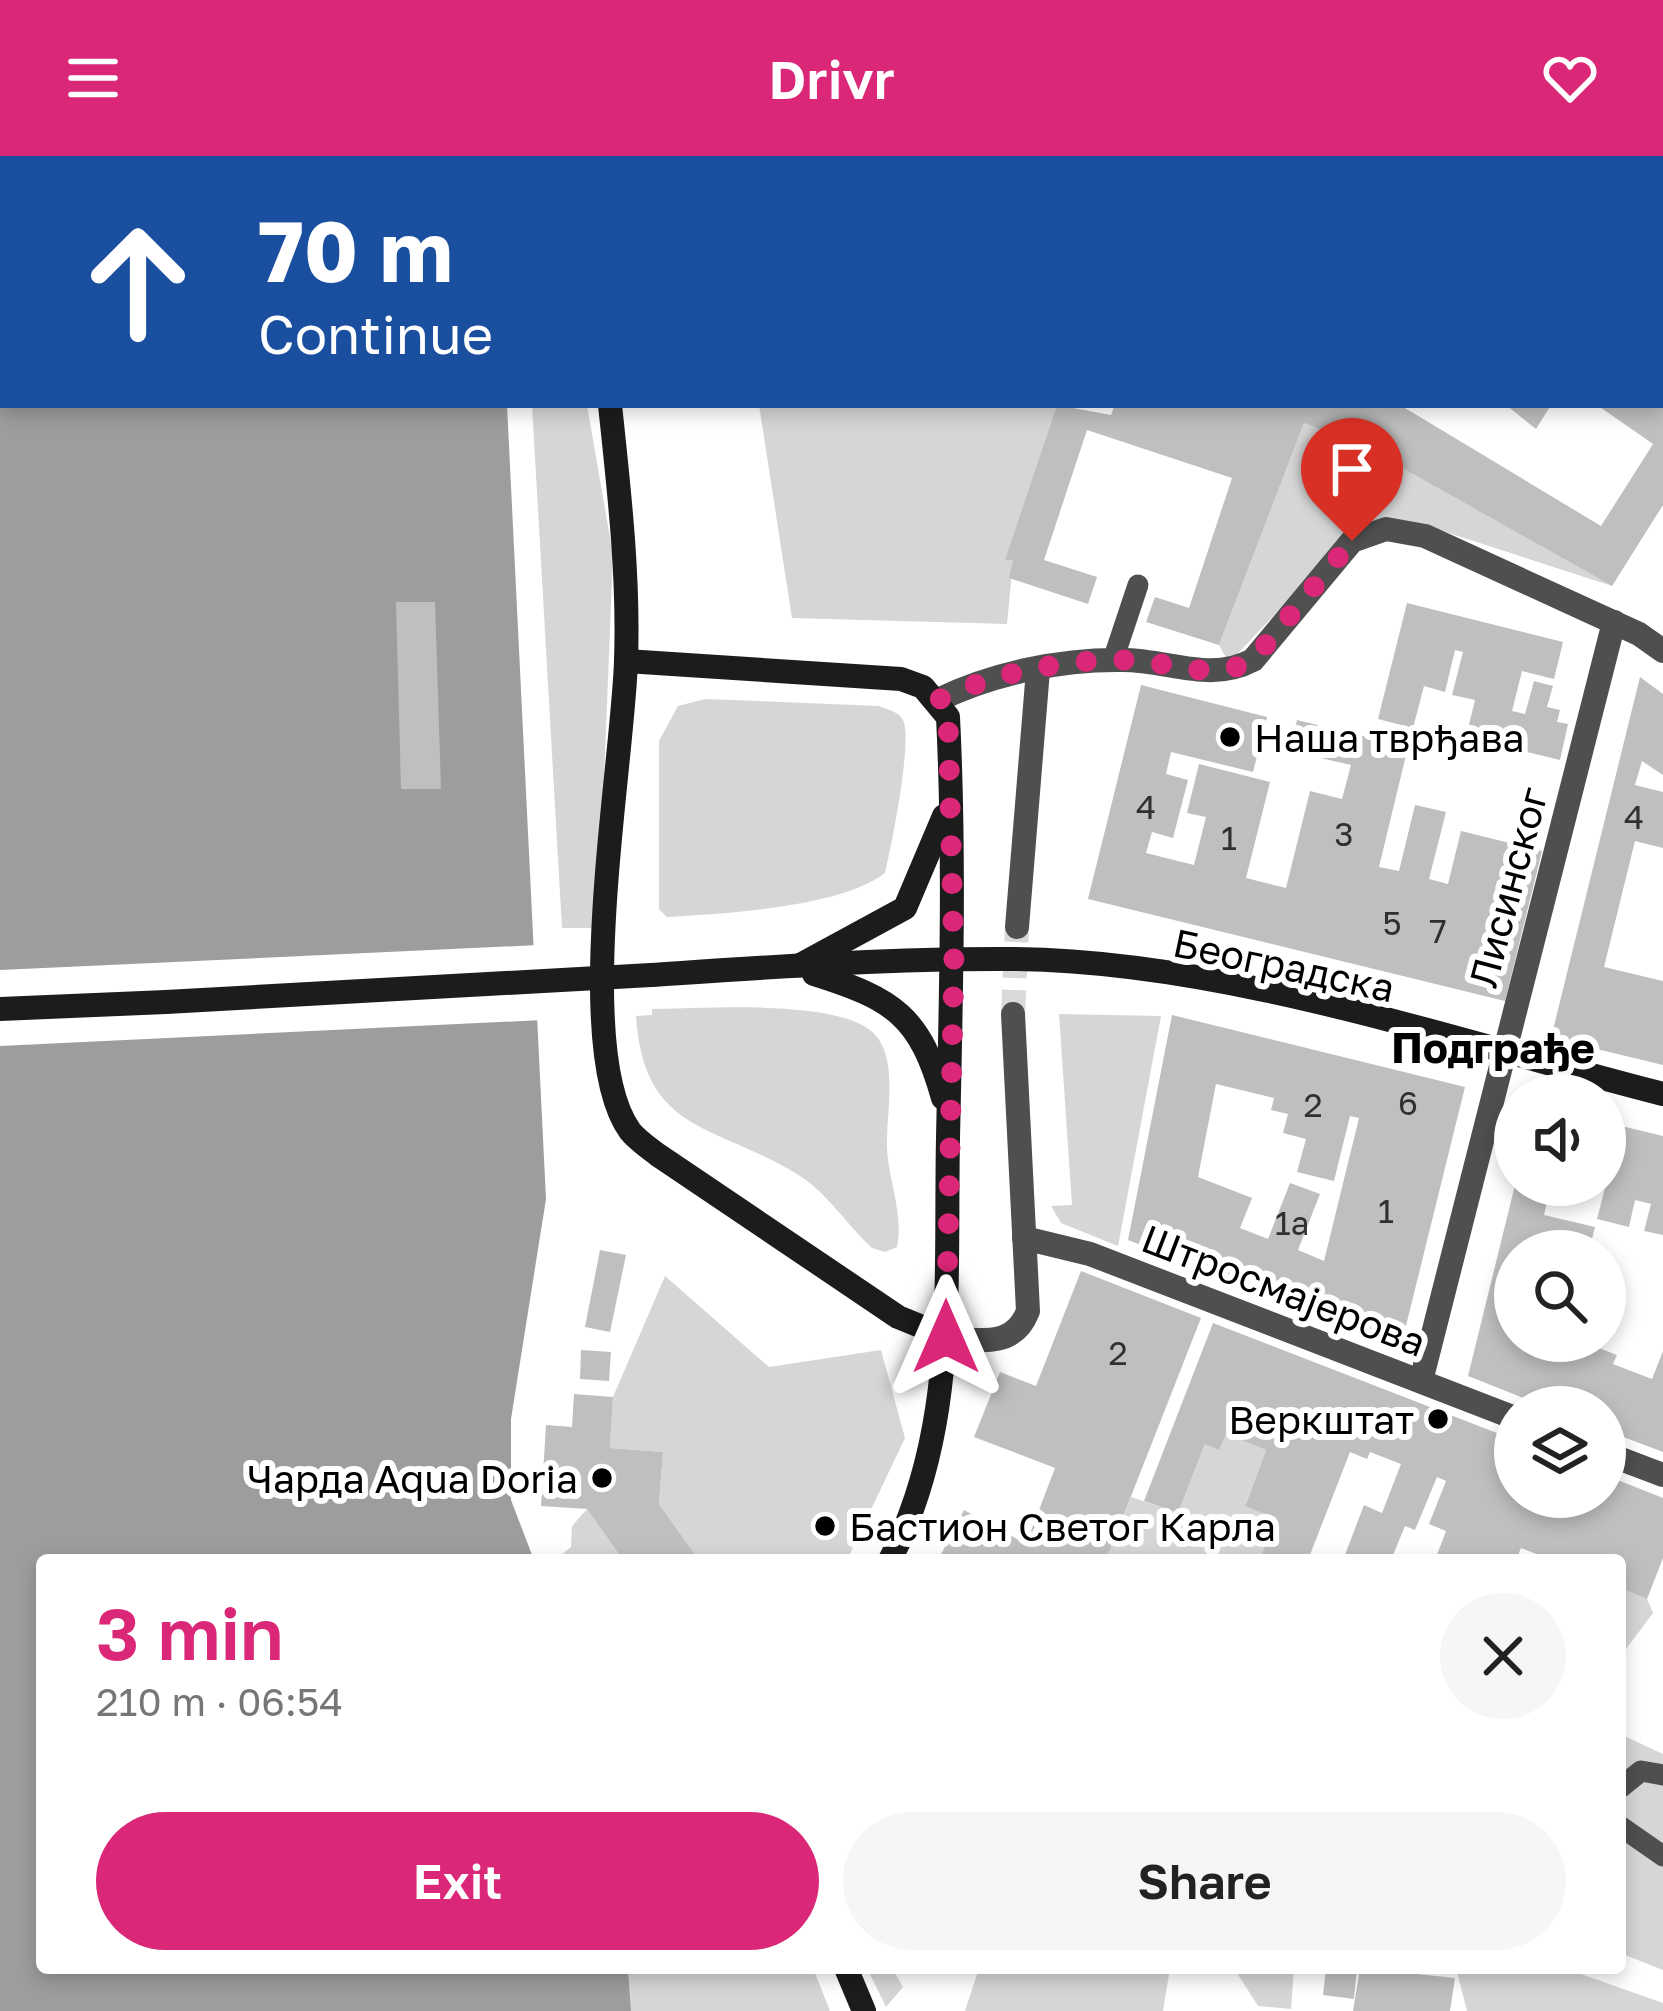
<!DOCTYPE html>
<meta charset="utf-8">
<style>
:root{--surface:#fff;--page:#f6f6f6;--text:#222;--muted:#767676;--accent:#db2777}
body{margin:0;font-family:"Golos Text",sans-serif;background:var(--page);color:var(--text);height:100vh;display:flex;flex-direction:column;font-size:45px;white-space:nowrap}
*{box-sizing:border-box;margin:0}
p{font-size:39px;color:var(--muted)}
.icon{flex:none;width:66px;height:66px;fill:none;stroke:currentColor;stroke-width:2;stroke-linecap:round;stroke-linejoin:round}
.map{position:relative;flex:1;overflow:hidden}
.panel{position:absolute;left:36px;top:1398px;width:1590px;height:420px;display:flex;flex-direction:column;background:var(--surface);border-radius:12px;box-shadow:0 6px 18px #0003}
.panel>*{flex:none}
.hud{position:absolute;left:0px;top:0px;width:1665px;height:252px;box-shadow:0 6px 18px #0003;background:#1a4fa0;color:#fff;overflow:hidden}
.buttons{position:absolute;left:1494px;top:918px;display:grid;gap:24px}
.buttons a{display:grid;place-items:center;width:132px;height:132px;border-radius:50%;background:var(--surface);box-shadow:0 6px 18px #0003;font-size:60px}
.pin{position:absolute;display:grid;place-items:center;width:102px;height:102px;color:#fff;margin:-123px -51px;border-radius:50% 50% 50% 0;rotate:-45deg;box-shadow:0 0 12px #0007}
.pin .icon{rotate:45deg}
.me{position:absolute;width:132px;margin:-66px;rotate:0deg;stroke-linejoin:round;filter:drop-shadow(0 0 9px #0008)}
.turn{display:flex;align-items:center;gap:42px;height:252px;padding:0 60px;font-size:54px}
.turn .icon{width:156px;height:156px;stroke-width:2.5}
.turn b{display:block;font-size:84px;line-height:102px}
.round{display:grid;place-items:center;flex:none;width:126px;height:126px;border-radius:63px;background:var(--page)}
.head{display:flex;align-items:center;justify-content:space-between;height:204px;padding:0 60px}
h1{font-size:72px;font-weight:600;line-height:90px;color:var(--accent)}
.primary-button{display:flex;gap:24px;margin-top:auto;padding:24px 60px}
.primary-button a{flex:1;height:138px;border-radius:72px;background:var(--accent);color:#fff;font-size:48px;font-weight:600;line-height:138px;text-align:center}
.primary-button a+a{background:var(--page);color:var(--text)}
header{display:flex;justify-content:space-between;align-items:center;height:156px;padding:0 60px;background:var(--accent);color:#fff;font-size:54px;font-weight:600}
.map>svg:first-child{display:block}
.green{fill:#d6d6d6}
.water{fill:#9d9d9d}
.pier{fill:#fff}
.building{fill:#bfbfbf;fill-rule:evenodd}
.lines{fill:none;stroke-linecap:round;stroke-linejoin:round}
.minor-tunnel{stroke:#d9d9d9;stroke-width:24;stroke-dasharray:24 12;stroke-linecap:butt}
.service{stroke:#4f4f4f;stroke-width:21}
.minor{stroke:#4f4f4f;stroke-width:24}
.secondary{stroke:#1c1c1c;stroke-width:24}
.secondary-bridge{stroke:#1c1c1c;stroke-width:24}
.route{stroke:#db2777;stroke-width:21;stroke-dasharray:0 37.8}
.poi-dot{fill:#000;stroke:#fff;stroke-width:4.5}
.labels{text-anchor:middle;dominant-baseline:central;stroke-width:12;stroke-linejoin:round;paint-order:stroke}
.number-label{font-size:33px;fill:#303030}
.poi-label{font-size:39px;fill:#000;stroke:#fff;text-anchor:start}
.street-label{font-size:39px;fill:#000;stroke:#fff}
.neighbourhood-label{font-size:42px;font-weight:bold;fill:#000;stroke:#fff}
</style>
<header><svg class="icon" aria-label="menu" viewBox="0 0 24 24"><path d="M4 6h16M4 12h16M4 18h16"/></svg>Drivr<svg class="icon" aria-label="heart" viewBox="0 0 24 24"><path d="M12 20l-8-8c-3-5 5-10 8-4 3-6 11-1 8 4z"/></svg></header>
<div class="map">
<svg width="1663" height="1855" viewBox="0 0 1663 1855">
<rect width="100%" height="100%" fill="#fff"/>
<g class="green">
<polygon points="719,0 1663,0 1656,3"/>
<polygon points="532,249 587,249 613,399 598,772 562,772"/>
<polygon points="759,249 1057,249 1006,403 1013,404 1007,468 792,462"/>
<polygon points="1304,267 1370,294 1612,430 1424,369 1349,379 1229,507 1219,489"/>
<path d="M705,543L879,550C888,554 898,555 903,564C913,584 891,692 885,717C841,751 725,758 667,761L659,753V585L678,550Z"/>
<path d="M652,853C701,853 847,841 877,881C898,908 886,959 887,991C888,1024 904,1058 897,1091L885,1096L872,1092C847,1069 828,1038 800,1020C717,967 644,980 636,860L652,859Z"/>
<polygon points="1059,858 1161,860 1118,1090 1061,1067 1051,1050 1072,1049"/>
<polygon points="665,1120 769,1211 881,1194 905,1282 847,1404 699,1404 659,1348 663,1296 610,1292 613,1241"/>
<polygon points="1226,1278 1266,1294 1245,1349 1276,1362 1259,1404 1106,1404 1131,1341 1178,1357 1205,1288"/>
<polygon points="587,1353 623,1404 555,1404 571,1391 572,1370"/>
<polygon points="1620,1432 1647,1443 1653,1457 1620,1501"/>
<polygon points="1620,1578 1663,1598 1663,1814 1620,1797"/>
<polygon points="628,1812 813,1812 830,1855 631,1855"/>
<polygon points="867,1812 892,1812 903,1831 886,1851"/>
<polygon points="979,1812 1170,1812 1163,1855 965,1855"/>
<polygon points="1247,1812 1294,1812 1291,1853 1258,1850 1237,1817"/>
<polygon points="1456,1812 1564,1812 1663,1847 1663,1855 1467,1855"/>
</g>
<polygon class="water" points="0,0 494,0 3,3 3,249 507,249 546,1043 511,1263 511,1344 534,1404 42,1404 42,1812 628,1812 631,1855 0,1855"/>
<polygon class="pier" points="539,789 543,864 0,890 0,814"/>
<g class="building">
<polygon points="1057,249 1111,259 1115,249 1400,249 1601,370 1653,288 1597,249 1663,249 1663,349 1612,430 1370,294 1304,267 1219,489 1146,466 1155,441 1189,452 1232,322 1087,274 1044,404 1097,421 1088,448 1009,422 1013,404 1005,404"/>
<polygon points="1506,249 1551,249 1536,273"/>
<polygon points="396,446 435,446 441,633 401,633"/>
<polygon points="1407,447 1563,486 1554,523 1522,515 1512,555 1525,558 1534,525 1553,530 1547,551 1560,554 1557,566 1568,568 1560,604 1466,581 1475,544 1452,539 1463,496 1455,494 1445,536 1424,530 1413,572 1378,563"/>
<polygon points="1640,521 1663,538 1663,619 1642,605 1635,629 1663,636 1663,692 1635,685 1604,811 1663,825 1663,909 1551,882"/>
<polygon points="1141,529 1267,561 1253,616 1171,596 1166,618 1188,624 1173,682 1152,676 1146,697 1194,709 1206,661 1187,657 1199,608 1270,626 1246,722 1286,732 1310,635 1342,643 1351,609 1290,595 1297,564 1408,591 1379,711 1399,715 1415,649 1446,656 1429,723 1448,728 1461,675 1542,695 1505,845 1088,743"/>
<path d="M1172,859L1465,931L1401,1190L1128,1084ZM1216,928L1274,942L1271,954L1288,958L1283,977L1306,983L1297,1016L1334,1025L1350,960L1359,962L1324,1105L1298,1094L1320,1038L1290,1027L1268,1083L1240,1072L1252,1042L1198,1021Z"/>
<polygon points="1605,966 1663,980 1663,1079 1644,1075 1651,1048 1635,1044 1629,1071 1597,1063 1611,1008 1605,1006"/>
<polygon points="1515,1029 1565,1029 1563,1036 1550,1033 1544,1059 1595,1071 1589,1095 1515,1095 1515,1185 1602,1185 1599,1192 1617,1199 1613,1208 1652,1223 1663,1195 1663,1296 1605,1274 1605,1251 1546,1251 1468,1220"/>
<polygon points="600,1094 626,1099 610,1176 585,1171"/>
<polygon points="1081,1115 1201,1162 1106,1404 938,1404 964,1354 1026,1388 1055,1312 974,1281 1000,1216 1036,1230"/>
<polygon points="1213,1167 1515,1284 1515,1341 1605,1341 1605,1319 1663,1342 1663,1402 1647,1443 1620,1432 1620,1404 1553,1404 1521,1392 1516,1404 1435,1404 1446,1375 1429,1368 1446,1325 1437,1321 1415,1374 1405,1370 1391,1404 1343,1404 1364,1349 1382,1357 1401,1308 1370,1296 1367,1303 1350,1296 1308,1404 1259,1404 1276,1362 1245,1350 1266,1294 1226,1278 1219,1294 1205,1288 1178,1357 1144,1345"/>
<polygon points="581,1194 611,1196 609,1225 580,1223"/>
<polygon points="574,1238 613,1241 610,1292 663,1296 659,1348 699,1404 623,1404 587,1353 541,1350 546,1269 572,1271"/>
<polygon points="1326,1812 1357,1812 1354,1843 1323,1839"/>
<polygon points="1360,1812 1455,1822 1450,1855 1353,1855"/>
</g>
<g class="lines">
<polyline class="minor-tunnel" points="1013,858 1017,771"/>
<g class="service">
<polyline points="1662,21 1663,21"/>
<polyline points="1113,504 1138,429"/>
<polyline points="1620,1632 1641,1615 1663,1619"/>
<polyline points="1620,1670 1663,1700"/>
</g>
<g class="minor">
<path d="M938,544C993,517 1062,503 1123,504C1169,504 1210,527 1253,504L1352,385L1386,373L1425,380L1639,478L1663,495"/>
<polyline points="1017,771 1038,514"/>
<polyline points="1024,1082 1090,1098 1515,1262"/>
<path d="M947,1181C980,1185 1014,1192 1028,1155L1013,858"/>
<polyline points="1421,1225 1614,466"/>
<polyline points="1605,1297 1663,1319"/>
</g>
<g class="secondary">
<polyline points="584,0 585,3"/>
<path d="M610,249C619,334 629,419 626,505C623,608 571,894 630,975C637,984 649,992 658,999L898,1161L947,1181"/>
<path d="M626,505L901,523L923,531L948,561C955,701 951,841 948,982C945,1125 958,1273 890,1404"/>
<polyline points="802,808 905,752 944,660"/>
<path d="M814,818C894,843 920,860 943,942"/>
<path d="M651,819C771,811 894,802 1014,803C1227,805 1458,886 1663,938"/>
<polyline points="0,853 166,846"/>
<polyline points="846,1812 864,1855"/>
</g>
<polyline class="secondary-bridge" points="166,846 651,819"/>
</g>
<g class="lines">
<path class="route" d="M946,1181L954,807L948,561L938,544C993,517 1062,504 1123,504C1169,504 1210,527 1253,504L1352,385"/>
</g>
<g class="poi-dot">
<circle cx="1230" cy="581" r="12"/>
<circle cx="1438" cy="1263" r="12"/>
<circle cx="602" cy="1322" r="12"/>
<circle cx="825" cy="1370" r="12"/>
</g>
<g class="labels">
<g class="number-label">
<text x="1146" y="650">4</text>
<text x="1634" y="660">4</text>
<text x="1344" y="677">3</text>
<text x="1229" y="681">1</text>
<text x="1392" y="766">5</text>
<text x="1438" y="774">7</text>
<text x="1408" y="946">6</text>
<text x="1313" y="948">2</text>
<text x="1386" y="1054">1</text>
<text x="1292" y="1066">1a</text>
<text x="1118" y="1196">2</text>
</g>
<g class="poi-label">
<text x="1254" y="581">Наша тврђава</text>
<text x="1414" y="1263" text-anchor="end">Веркштат</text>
<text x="578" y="1322" text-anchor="end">Чарда Aqua Doria</text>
<text x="849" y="1370">Бастион Светог Карла</text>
</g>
<g class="street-label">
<text transform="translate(1508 731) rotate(-75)">Лисинског</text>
<text transform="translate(1284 809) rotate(12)">Београдска</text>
<text transform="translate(1284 1134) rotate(21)">Штросмајерова</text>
</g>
<g class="neighbourhood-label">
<text x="1493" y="891">Подграђе</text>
</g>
</g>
</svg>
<div class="buttons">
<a><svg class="icon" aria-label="sound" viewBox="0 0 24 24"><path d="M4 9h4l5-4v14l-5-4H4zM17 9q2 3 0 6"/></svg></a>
<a><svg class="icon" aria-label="search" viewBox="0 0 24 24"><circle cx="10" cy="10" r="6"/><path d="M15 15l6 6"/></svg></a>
<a><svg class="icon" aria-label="layers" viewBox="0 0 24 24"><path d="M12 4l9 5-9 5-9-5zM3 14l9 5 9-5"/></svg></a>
</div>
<div class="pin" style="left:1352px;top:385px;background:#d93025"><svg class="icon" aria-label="arrive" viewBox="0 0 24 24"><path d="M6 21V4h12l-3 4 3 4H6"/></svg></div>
<svg class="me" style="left:946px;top:1181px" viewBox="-20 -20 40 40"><path d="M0-17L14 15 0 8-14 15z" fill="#db2777" stroke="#fff" stroke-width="4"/></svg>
<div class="hud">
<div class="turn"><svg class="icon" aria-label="ahead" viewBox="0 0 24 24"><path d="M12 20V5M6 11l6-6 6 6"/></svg><div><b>70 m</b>Continue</div></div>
</div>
<section class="panel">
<div class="head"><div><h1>3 min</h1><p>210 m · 06:54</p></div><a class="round"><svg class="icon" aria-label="close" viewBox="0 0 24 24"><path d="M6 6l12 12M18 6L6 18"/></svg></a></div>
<div class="primary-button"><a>Exit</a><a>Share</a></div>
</section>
</div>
